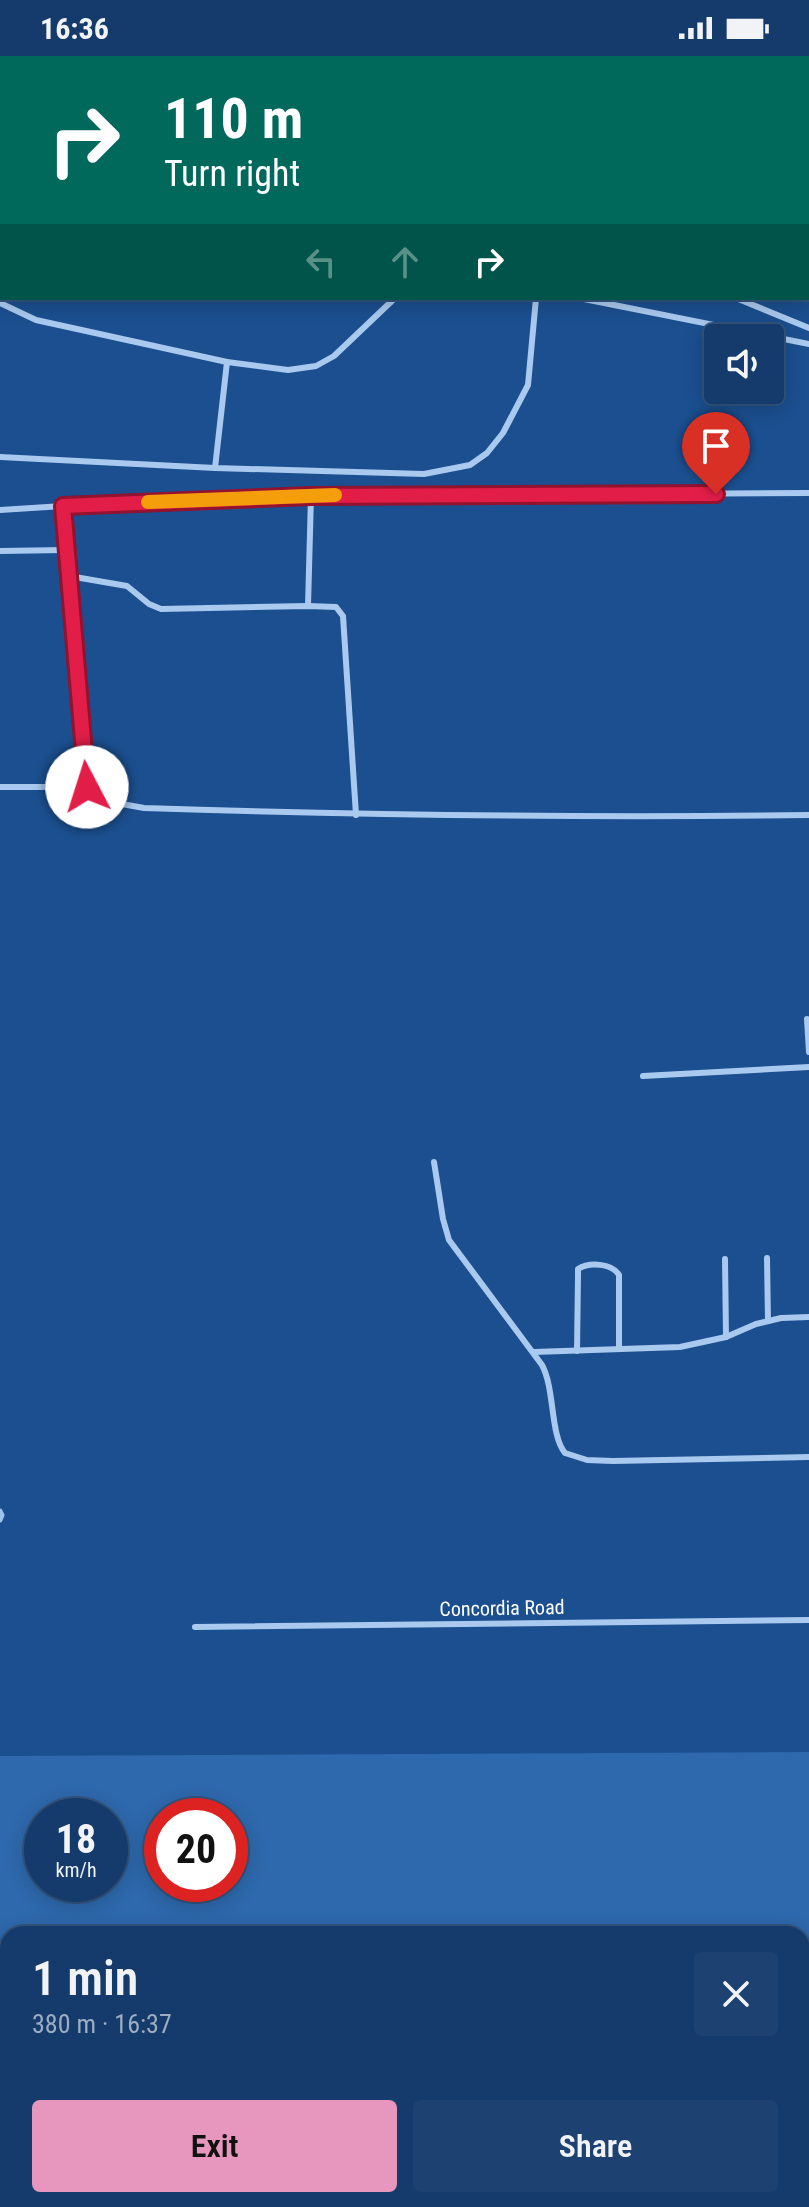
<!DOCTYPE html>
<meta charset="utf-8">
<style>
:root{--surface:#143b6b;--page:#1d4271;--text:#f1f3f6;--muted:#9dadc1;--line:#33557e;--accent:#e797bd}
body{margin:0;font-family:"Roboto Condensed",sans-serif;background:var(--page);color:var(--text);height:100vh;display:flex;flex-direction:column;font-size:30px;white-space:nowrap}
*{box-sizing:border-box;margin:0}
p{font-size:26px;color:var(--muted)}
.icon{flex:none;width:44px;height:44px;fill:none;stroke:currentColor;stroke-width:2;stroke-linecap:round;stroke-linejoin:round}
.map{position:relative;flex:1;overflow:hidden}
.drawer{position:absolute;left:0px;top:1870px;width:810px;height:282px;display:flex;flex-direction:column;background:var(--surface);border-radius:24px 24px 0 0;box-shadow:0 4px 20px #0003,0 0 0 2px var(--line)}
.drawer>*{flex:none}
.banner{position:absolute;left:0px;top:0px;width:810px;height:244px;box-shadow:0 4px 20px #0003,0 0 0 2px var(--line);background:#00695c;color:#fff;overflow:hidden}
.fabs{position:absolute;left:704px;top:268px;display:grid;gap:16px}
.fabs a{display:grid;place-items:center;width:80px;height:80px;border-radius:8px;background:var(--surface);box-shadow:0 4px 20px #0003,0 0 0 2px var(--line);font-size:40px}
.speed{position:absolute;left:24px;top:1742px;display:flex;gap:16px;font-size:40px;font-weight:700;text-align:center}
.speed>*{display:grid;place-content:center;width:104px;height:104px;border-radius:50%;background:var(--surface);box-shadow:0 4px 20px #0003,0 0 0 2px var(--line);line-height:1}
.speed small{font-size:20px;font-weight:400}
.speed .limit{border:12px solid #d22;background:#fff;color:#111}
.pin{position:absolute;display:grid;place-items:center;width:68px;height:68px;color:#fff;margin:-82px -34px;border-radius:50% 50% 50% 0;rotate:-45deg;box-shadow:0 0 8px #0007}
.pin .icon{rotate:45deg}
.me{position:absolute;width:88px;margin:-44px;rotate:355deg;stroke-linejoin:round;filter:drop-shadow(0 0 6px #0008)}
.turn{display:flex;align-items:center;gap:28px;height:168px;padding:0 32px;font-size:36px}
.turn .icon{width:104px;height:104px;stroke-width:2.5}
.turn b{display:block;font-size:56px;line-height:68px}
.lanes{display:flex;align-items:center;height:76px;padding:0 32px;background:#0003;justify-content:center;gap:40px;direction:ltr}
.lanes .off{opacity:.35}
.round{display:grid;place-items:center;flex:none;width:84px;height:84px;border-radius:8px;background:var(--page)}
.overview{display:flex;align-items:center;justify-content:space-between;height:136px;padding:0 32px}
h1{font-size:48px;font-weight:600;line-height:60px}
.button{display:flex;gap:16px;margin-top:auto;padding:16px 32px}
.button a{flex:1;height:92px;border-radius:8px;background:var(--accent);color:#111;font-size:32px;font-weight:600;line-height:92px;text-align:center}
.button a+a{background:var(--page);color:var(--text)}
.status{display:flex;justify-content:space-between;align-items:center;height:56px;padding:0 40px;background:var(--surface);direction:ltr}
.status svg{height:22px;fill:currentColor}
.map>svg:first-child{display:block}
.green{fill:#2e69ad;fill-rule:evenodd}
.lines{fill:none;stroke-linecap:round;stroke-linejoin:round}
.stream{stroke:#9cc4f0;stroke-width:5}
.service{stroke:#a9c9ee;stroke-width:6}
.route-casing{stroke:#92132f;stroke-width:20}
.route{stroke:#e11d48;stroke-width:14}
.slow{stroke:#f59e0b;stroke-width:14}
.labels{text-anchor:middle;dominant-baseline:central;stroke-width:6;stroke-linejoin:round;paint-order:stroke}
.street-label{font-size:20px;fill:#fff;stroke:#1b4f8f}
</style>
<div class="status"><b>16:36</b><svg viewBox="0 0 49 12"><path d="M0 12V9h3v3zM5 12V6h3v6zM10 12V3h3v9zM15 12V0h3v12zM26 1h20v11H26zM47 4h2v5h-2z"/></svg></div>
<div class="map">
<svg width="809" height="2151" viewBox="0 0 809 2151">
<rect width="100%" height="100%" fill="#1b4f8f"/>
<path class="green" d="M809,1696V2022H802V1878H8V2025H0V1700ZM42,1760H110V1828H42ZM162,1760H230V1828H162Z"/>
<g class="lines">
<polyline class="stream" points="0,1455 2,1459 0,1464"/>
<g class="service">
<polyline points="310,0 320,2"/>
<polyline points="780,0 789,2"/>
<polyline points="572,2 572,0"/>
<polyline points="808,6 809,6"/>
<polyline points="808,100 809,100"/>
<polyline points="579,242 809,288"/>
<polyline points="736,242 809,272"/>
<polyline points="0,247 36,264 227,306 288,314 316,310 334,300 395,242"/>
<polyline points="0,401 215,412 424,418 470,409 487,397 503,377 528,329 536,242"/>
<polyline points="215,412 227,306"/>
<path d="M809,437L311,440L63,450L87,731L111,746L144,752C366,759 587,762 809,759"/>
<polyline points="0,454 63,450"/>
<polyline points="0,495 66,494"/>
<polyline points="69,520 127,530 149,548 161,553 308,550 336,551 343,560 356,759"/>
<polyline points="308,550 311,440"/>
<polyline points="0,731 87,731"/>
<polyline points="807,963 809,996"/>
<polyline points="643,1020 809,1011"/>
<path d="M434,1106L443,1163L449,1184L542,1309C555,1333 550,1379 565,1397L587,1404L613,1405L809,1401"/>
<polyline points="767,1202 768,1265"/>
<polyline points="725,1203 726,1281"/>
<path d="M577,1295L578,1220V1213C589,1206 612,1207 619,1219V1293"/>
<polyline points="534,1296 680,1291 726,1281 756,1268 781,1262 809,1261"/>
<polyline points="195,1571 809,1564"/>
<polyline points="802,1965 809,1965"/>
</g>
</g>
<g class="lines">
<g class="route-casing">
<polyline id="route" points="87,731 63,450 311,440 716,438"/>
</g>
<use href="#route" class="route"/>
<polyline class="slow" points="148,446 335,439"/>
</g>
<g class="labels">
<g class="street-label">
<text transform="translate(502 1552) rotate(-1)">Concordia Road</text>
</g>
</g>
</svg>
<div class="fabs">
<a><svg class="icon" aria-label="sound" viewBox="0 0 24 24"><path d="M4 9h4l5-4v14l-5-4H4zM17 9q2 3 0 6"/></svg></a>
</div>
<div class="speed"><div>18<small>km/h</small></div><div class="limit">20</div></div>
<div class="pin" style="left:716px;top:438px;background:#d93025"><svg class="icon" aria-label="arrive" viewBox="0 0 24 24"><path d="M6 21V4h12l-3 4 3 4H6"/></svg></div>
<svg class="me" style="left:87px;top:731px" viewBox="-20 -20 40 40"><circle r="19" fill="#fff"/><path d="M0-13L10 11 0 6-10 11z" fill="#e11d48"/></svg>
<div class="banner">
<div class="turn"><svg class="icon" aria-label="right" viewBox="0 0 24 24"><path d="M7 20v-9h11M14 6l5 5-5 5"/></svg><div><b>110 m</b>Turn right</div></div>
<div class="lanes"><svg class="icon off" aria-label="left" viewBox="0 0 24 24"><path d="M17 20v-9H6M10 6l-5 5 5 5"/></svg><svg class="icon off" aria-label="ahead" viewBox="0 0 24 24"><path d="M12 20V5M6 11l6-6 6 6"/></svg><svg class="icon" aria-label="right" viewBox="0 0 24 24"><path d="M7 20v-9h11M14 6l5 5-5 5"/></svg></div>
</div>
<section class="drawer">
<div class="overview"><div><h1>1 min</h1><p>380 m · 16:37</p></div><a class="round"><svg class="icon" aria-label="close" viewBox="0 0 24 24"><path d="M6 6l12 12M18 6L6 18"/></svg></a></div>
<div class="button"><a>Exit</a><a>Share</a></div>
</section>
</div>
